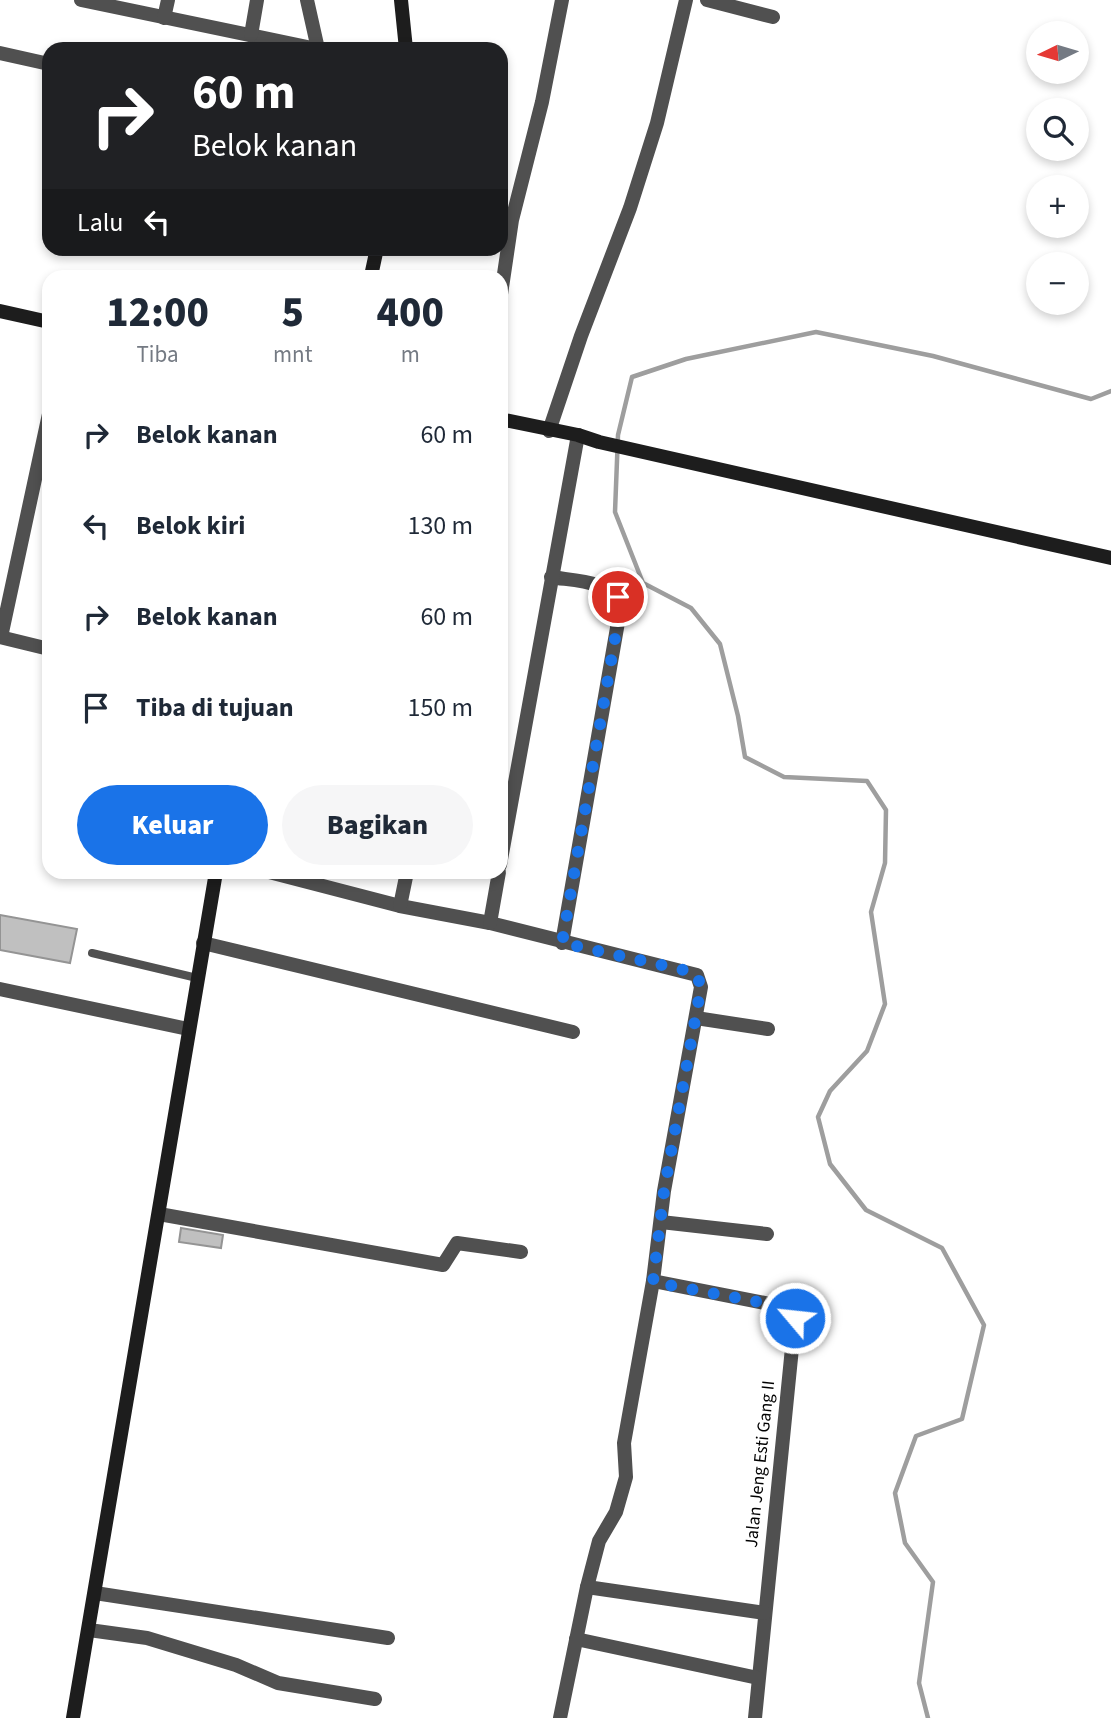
<!DOCTYPE html>
<html lang="id">
<meta charset="utf-8">
<style>
:root{--surface:#fff;--page:#f6f6f7;--text:#1f2937;--muted:#747a83;--accent:#1a73e8}
body{margin:0;font-family:"Source Sans 3",sans-serif;background:var(--page);color:var(--text);height:100vh;display:flex;flex-direction:column;font-size:26px;white-space:nowrap}
*{box-sizing:border-box;margin:0}
p{font-size:23px;color:var(--muted)}
.icon{flex:none;width:38px;height:38px;fill:none;stroke:currentColor;stroke-width:2;stroke-linecap:round;stroke-linejoin:round}
.map{position:relative;flex:1;overflow:hidden}
.details{position:absolute;left:42px;top:270px;width:466px;height:609px;display:flex;flex-direction:column;background:var(--surface);border-radius:21px;box-shadow:0 4px 10px #0003}
.details>*{flex:none}
.banner{position:absolute;left:42px;top:42px;width:466px;height:214px;border-radius:21px;box-shadow:0 4px 10px #0003;background:#202124;color:#fff;overflow:hidden}
.needle{width:46px;rotate:265deg}
.tools{position:absolute;left:1026px;top:21px;display:grid;gap:14px}
.tools a{display:grid;place-items:center;width:63px;height:63px;border-radius:50%;background:var(--surface);box-shadow:0 4px 10px #0003;font-size:35px}
.pin{position:absolute;display:grid;place-items:center;width:60px;height:60px;color:#fff;margin:-30px;border:4px solid #fff;border-radius:50%;box-shadow:0 2px 7px #0007}
.me{position:absolute;width:77px;margin:-38px;rotate:298deg;stroke-linejoin:round;filter:drop-shadow(0 0 5px #0008)}
.turn{display:flex;align-items:center;gap:24px;height:147px;padding:0 35px;font-size:32px}
.turn .icon{width:91px;height:91px;stroke-width:2.5}
.turn b{display:block;font-size:49px;line-height:60px}
.then{display:flex;align-items:center;height:66px;padding:0 35px;background:#0003;gap:14px;font-size:26px}
.eta{display:flex;justify-content:space-evenly;align-items:center;height:119px;text-align:center}
.eta b{font-size:42px;font-weight:800;line-height:49px}
.primary-button{display:flex;gap:14px;margin-top:auto;padding:14px 35px}
.primary-button a{flex:1;height:80px;border-radius:42px;background:var(--accent);color:#fff;font-size:28px;font-weight:800;line-height:80px;text-align:center}
.primary-button a+a{background:var(--page);color:var(--text)}
ul{padding:0;list-style:none}
li{display:flex;align-items:center;gap:21px;height:91px;padding:0 35px}
li div{flex:1}
li b{display:block;font-size:26px}
li em{font-style:normal}
.map>svg:first-child{display:block}
.lines{fill:none;stroke-linecap:round;stroke-linejoin:round}
.stream{stroke:#9e9e9e;stroke-width:4.5}
.building{fill:#c0c0c0;stroke:#949494;stroke-width:2}
.lane{stroke:#505050;stroke-width:8}
.street{stroke:#505050;stroke-width:14}
.secondary{stroke:#1d1d1d;stroke-width:14}
.route{stroke:#1a73e8;stroke-width:12;stroke-dasharray:0 21.6}
.labels{text-anchor:middle;dominant-baseline:central;stroke-width:6;stroke-linejoin:round;paint-order:stroke}
.street-label{font-size:18px;fill:#000;stroke:#fff}
</style>
<div class="map">
<svg width="1111" height="1718" viewBox="0 0 1111 1718">
<rect width="100%" height="100%" fill="#fff"/>
<g class="lines">
<polyline class="stream" points="928,1718 919,1683 933,1582 905,1543 895,1493 916,1436 962,1419 984,1325 942,1248 866,1210 830,1164 818,1117 830,1091 867,1051 885,1004 871,912 885,863 886,810 867,781 784,777 745,757 738,716 720,644 691,608 643,583 615,512 618,435 632,377 686,359 816,332 933,356 1091,399 1111,391"/>
</g>
<g class="building">
<polygon points="0,915 77,929 70,963 0,950"/>
<polygon points="181,1228 223,1235 221,1248 179,1242"/>
</g>
<g class="lines">
<polyline class="lane" points="92,953 197,978"/>
<g class="street">
<polyline points="81,0 317,49"/>
<polyline points="307,0 318,49"/>
<polyline points="707,0 773,17"/>
<polyline points="164,18 168,0"/>
<polyline points="251,35 257,0"/>
<polyline points="0,53 49,64"/>
<polyline points="500,301 512,220 542,102 562,0"/>
<polyline points="549,431 581,336 630,208 657,123 686,0"/>
<path d="M551,577C574,581 610,580 621,605L562,943"/>
<polyline points="0,637 49,649"/>
<polyline points="1,637 49,414"/>
<polyline points="500,865 578,435"/>
<polyline points="269,872 400,906 490,923 697,975 701,987 664,1191 653,1281 785,1307 794,1313 795,1318 755,1718"/>
<polyline points="400,906 407,872"/>
<polyline points="490,923 499,872"/>
<polyline points="203,943 573,1032"/>
<polyline points="0,989 188,1029"/>
<polyline points="696,1018 768,1029"/>
<polyline points="159,1214 443,1265 457,1243 521,1252"/>
<polyline points="661,1222 767,1234"/>
<polyline points="587,1587 599,1541 616,1512 626,1477 624,1443 653,1281"/>
<polyline points="95,1593 388,1638"/>
<polyline points="89,1630 147,1638 236,1665 278,1683 375,1699"/>
<polyline points="576,1639 758,1678"/>
<polyline points="560,1718 587,1587 765,1613"/>
</g>
<g class="secondary">
<polyline points="401,0 406,49"/>
<polyline points="371,276 377,248"/>
<polyline points="0,311 49,322"/>
<polyline points="500,419 578,435 599,442 1111,558"/>
<polyline points="73,1718 216,872"/>
</g>
</g>
<g class="lines">
<polyline class="route" points="618,597 621,604 562,943 684,970 697,975 701,987 664,1191 653,1282 785,1307 794,1313 795,1318"/>
</g>
<g class="labels">
<g class="street-label">
<text transform="translate(760 1464) rotate(-84)">Jalan Jeng Esti Gang II</text>
</g>
</g>
</svg>
<div class="tools">
<a><svg class="needle" viewBox="-14 -14 28 28"><path d="M0-13l5 13h-10z" fill="#e53935"/><path d="M0 13l5-13h-10z" fill="#747a83"/></svg></a>
<a><svg class="icon" aria-label="search" viewBox="0 0 24 24"><circle cx="10" cy="10" r="6"/><path d="M15 15l6 6"/></svg></a>
<a>+</a>
<a>−</a>
</div>
<div class="pin" style="left:618px;top:597px;background:#d93025"><svg class="icon" aria-label="arrive" viewBox="0 0 24 24"><path d="M6 21V4h12l-3 4 3 4H6"/></svg></div>
<svg class="me" style="left:795px;top:1318px" viewBox="-20 -20 40 40"><circle r="17" fill="#1a73e8" stroke="#fff" stroke-width="3"/><path d="M0-11L8 9 0 5-8 9z" fill="#fff"/></svg>
<div class="banner">
<div class="turn"><svg class="icon" aria-label="right" viewBox="0 0 24 24"><path d="M7 20v-9h11M14 6l5 5-5 5"/></svg><div><b>60 m</b>Belok kanan</div></div>
<div class="then">Lalu<svg class="icon" aria-label="left" viewBox="0 0 24 24"><path d="M17 20v-9H6M10 6l-5 5 5 5"/></svg></div>
</div>
<section class="details">
<div class="eta">
<div><b>12:00</b><p>Tiba</p></div>
<div><b>5</b><p>mnt</p></div>
<div><b>400</b><p>m</p></div>
</div>
<ul>
<li><svg class="icon" aria-label="right" viewBox="0 0 24 24"><path d="M7 20v-9h11M14 6l5 5-5 5"/></svg><div><b>Belok kanan</b></div><em>60 m</em></li>
<li><svg class="icon" aria-label="left" viewBox="0 0 24 24"><path d="M17 20v-9H6M10 6l-5 5 5 5"/></svg><div><b>Belok kiri</b></div><em>130 m</em></li>
<li><svg class="icon" aria-label="right" viewBox="0 0 24 24"><path d="M7 20v-9h11M14 6l5 5-5 5"/></svg><div><b>Belok kanan</b></div><em>60 m</em></li>
<li><svg class="icon" aria-label="arrive" viewBox="0 0 24 24"><path d="M6 21V4h12l-3 4 3 4H6"/></svg><div><b>Tiba di tujuan</b></div><em>150 m</em></li>
</ul>
<div class="primary-button"><a>Keluar</a><a>Bagikan</a></div>
</section>
</div>
